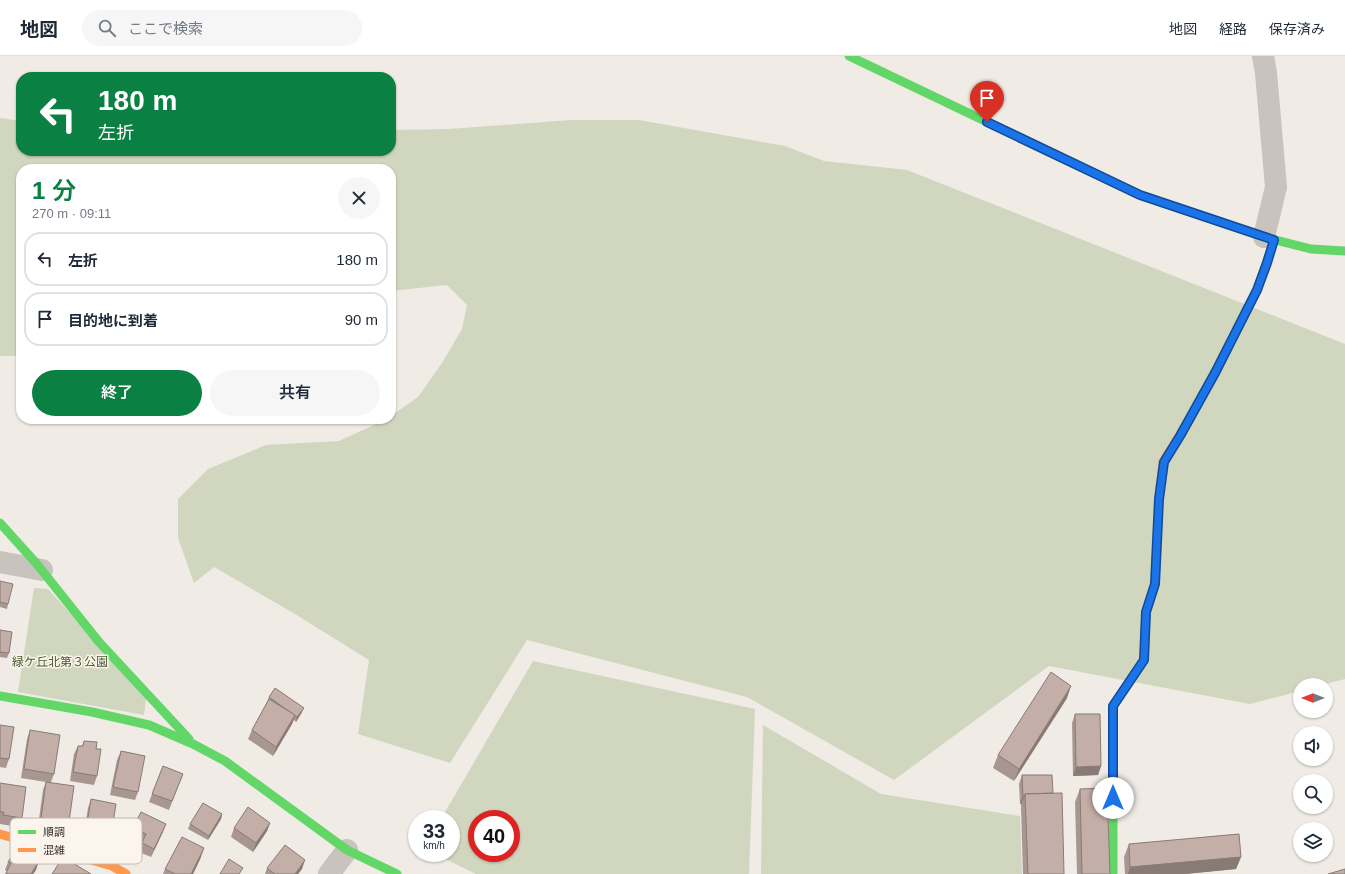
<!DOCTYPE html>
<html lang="ja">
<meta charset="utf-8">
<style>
:root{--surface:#fff;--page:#f6f6f7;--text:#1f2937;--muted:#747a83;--line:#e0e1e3;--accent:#0b8043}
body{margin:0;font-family:Helvetica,"Noto Sans JP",sans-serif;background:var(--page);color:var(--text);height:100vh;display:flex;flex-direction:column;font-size:15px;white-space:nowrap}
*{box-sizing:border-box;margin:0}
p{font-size:13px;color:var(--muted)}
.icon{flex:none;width:22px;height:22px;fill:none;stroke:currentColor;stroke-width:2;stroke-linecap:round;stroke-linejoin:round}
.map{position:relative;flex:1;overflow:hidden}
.drawer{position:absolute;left:16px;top:108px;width:380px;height:260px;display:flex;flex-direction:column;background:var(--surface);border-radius:16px;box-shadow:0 1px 3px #0004}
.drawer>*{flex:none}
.guide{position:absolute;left:16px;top:16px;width:380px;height:84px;border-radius:16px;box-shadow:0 1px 3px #0004;background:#0b8043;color:#fff;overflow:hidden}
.needle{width:26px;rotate:270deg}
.controls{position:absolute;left:1293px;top:622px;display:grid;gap:8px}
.controls a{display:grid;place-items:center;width:40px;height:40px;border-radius:50%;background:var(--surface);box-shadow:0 1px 3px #0004;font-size:20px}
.speed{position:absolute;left:408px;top:754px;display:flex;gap:8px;font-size:20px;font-weight:700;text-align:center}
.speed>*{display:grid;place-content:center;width:52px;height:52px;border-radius:50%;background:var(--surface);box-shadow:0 1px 3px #0004;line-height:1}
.speed small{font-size:10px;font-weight:400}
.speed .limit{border:6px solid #d22;background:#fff;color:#111}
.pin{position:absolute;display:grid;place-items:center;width:34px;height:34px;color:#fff;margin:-41px -17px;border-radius:50% 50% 50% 0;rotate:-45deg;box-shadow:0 0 4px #0007}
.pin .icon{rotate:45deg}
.me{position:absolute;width:44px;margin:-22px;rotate:0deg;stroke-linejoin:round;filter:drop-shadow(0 0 3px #0008)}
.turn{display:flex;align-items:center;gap:14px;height:84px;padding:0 16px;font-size:18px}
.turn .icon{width:52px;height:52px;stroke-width:2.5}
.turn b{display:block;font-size:28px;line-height:34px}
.round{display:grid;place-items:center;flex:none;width:42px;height:42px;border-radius:21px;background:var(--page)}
.headline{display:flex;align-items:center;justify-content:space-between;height:68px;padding:0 16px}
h1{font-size:24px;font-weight:600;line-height:30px;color:var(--accent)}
.action{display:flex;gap:8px;margin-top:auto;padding:8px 16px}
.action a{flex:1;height:46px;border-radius:24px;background:var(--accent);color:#fff;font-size:16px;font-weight:600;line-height:46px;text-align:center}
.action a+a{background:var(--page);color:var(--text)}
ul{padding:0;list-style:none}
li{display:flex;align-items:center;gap:12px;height:54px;margin:0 8px 6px;padding:0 8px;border:2px solid var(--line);border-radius:16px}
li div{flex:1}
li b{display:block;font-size:15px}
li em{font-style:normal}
header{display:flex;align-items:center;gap:24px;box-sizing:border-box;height:56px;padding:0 20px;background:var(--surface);border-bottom:1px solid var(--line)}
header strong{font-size:19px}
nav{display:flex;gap:22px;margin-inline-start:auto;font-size:14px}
.search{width:280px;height:36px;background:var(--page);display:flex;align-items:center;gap:10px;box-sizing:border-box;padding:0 14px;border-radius:22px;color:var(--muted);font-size:15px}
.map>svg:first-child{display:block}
.green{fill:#d1d6bf;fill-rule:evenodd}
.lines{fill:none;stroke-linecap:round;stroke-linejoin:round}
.street{stroke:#c9c3be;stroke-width:22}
.fast{stroke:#63d668;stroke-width:9}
.slow{stroke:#ff974d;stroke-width:9}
.wall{fill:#a89690}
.shaded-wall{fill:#887a75}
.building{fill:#c3afa7;stroke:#887a75}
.route-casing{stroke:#114b97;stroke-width:10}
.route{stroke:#1a73e8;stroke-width:7}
.labels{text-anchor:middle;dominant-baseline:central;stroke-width:3;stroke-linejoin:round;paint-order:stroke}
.park-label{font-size:12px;fill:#4a5a2e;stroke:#fbf5ee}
.key{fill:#fbf5ee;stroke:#c1bab4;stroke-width:1}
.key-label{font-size:11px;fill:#3b302b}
</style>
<header>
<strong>地図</strong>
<div class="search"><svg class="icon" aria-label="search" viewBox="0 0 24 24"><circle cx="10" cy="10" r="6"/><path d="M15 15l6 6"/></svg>ここで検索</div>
<nav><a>地図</a><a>経路</a><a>保存済み</a></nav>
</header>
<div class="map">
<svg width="1345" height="818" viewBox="0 0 1345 818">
<rect width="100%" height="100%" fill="#f0ebe5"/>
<g class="green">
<polygon points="0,62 21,65 21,95 391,95 391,74 449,73 571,64 639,64 785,90 824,105 907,114 1345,288 1345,623 1321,629 1300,629 1300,635 1250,648 1049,610 894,724 747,641 527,584 450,707 358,678 369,604 295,558 214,511 194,527 178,482 178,443 208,413 266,389 339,385 387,363 391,363 391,360 418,341 442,307 462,273 467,249 447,229 391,235 391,113 21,113 21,300 0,300"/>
<polygon points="34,532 48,533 146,641 144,659 18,636"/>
<path d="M533,605L755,653L749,818H476L433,797H451V763H441ZM477,763H511V797H477Z"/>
<polygon points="763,669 881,738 1020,760 1022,818 761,818"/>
</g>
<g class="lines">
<g class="street">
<polyline points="1263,0 1266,17 1276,131 1264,181"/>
<polyline points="0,506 42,514"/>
<polyline points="329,818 347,794"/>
</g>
<g class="fast">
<polyline points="849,0 1140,139 1264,181 1311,193 1345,195"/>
<polyline points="1188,366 1221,305 1257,234 1274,184"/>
<polyline points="0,467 36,507 99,586 189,683"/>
<polyline points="0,640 92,656 149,669 193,688 225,705 347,794 397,818"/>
<polyline points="1113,818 1113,650 1144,604 1146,556 1155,528 1157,487"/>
</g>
<g class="slow">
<polyline points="1157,487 1159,443 1163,406 1188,366"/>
<polyline points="0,778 112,810 126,818"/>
</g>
</g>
<g class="wall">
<polygon points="0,525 8,548 7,553 0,551"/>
<polygon points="0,574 9,597 7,602 0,601"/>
<polygon points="269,641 302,656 296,666 294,664 292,668 273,700 248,683 252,674 267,646"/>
<polygon points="1067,642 1014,725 993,712 998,699"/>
<polygon points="1075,658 1101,710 1098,719 1073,720 1072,667"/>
<polygon points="0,669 9,703 6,712 0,711"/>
<polygon points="30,674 54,718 51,726 69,766 65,775 38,770 43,734 46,726 21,722 27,683"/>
<polygon points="84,685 96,693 97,720 94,729 70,725 74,698 78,690 82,690"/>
<polygon points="121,695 138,736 135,744 110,739 117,704"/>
<polygon points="163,710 183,718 169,754 149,746"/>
<polygon points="1022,719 1053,737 1064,818 1023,818 1021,750 1021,748 1020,748 1019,728"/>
<polygon points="0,727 22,762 18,771 0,768"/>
<polygon points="1080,733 1110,818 1077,818 1075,746"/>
<polygon points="91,743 110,786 107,794 88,792 89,784 83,783 88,752"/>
<polygon points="222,758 221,763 208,784 188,773 190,768"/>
<polygon points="270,767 267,775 253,796 231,781 234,772"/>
<polygon points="166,768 151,801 139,796 142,787 130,781 133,772"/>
<polygon points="1129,788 1241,801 1236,813 1185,818 1125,818 1124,801"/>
<polygon points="201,801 193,818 163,818 165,813"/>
<polygon points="8,806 36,814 33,818 5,818 7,815 5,814"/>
<polygon points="267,812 302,813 298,818 265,818"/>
</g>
<g class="shaded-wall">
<polygon points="1071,630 1067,642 1014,725 1019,713"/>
<polygon points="304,652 302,656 296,666 297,661"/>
<polygon points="295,659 292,668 273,700 276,691"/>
<polygon points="1101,710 1098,719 1073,720 1076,711"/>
<polygon points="1023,740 1025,740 1021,748 1020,748"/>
<polygon points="222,758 221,763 208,784 209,780"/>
<polygon points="270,767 267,775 253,796 256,787"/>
<polygon points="166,768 163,776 151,801 154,793"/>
<polygon points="86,774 92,775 89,784 83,783"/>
<polygon points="91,783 110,786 107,794 88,792"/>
<polygon points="204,792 201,801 193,818 191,818"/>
<polygon points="1241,801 1236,813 1185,818 1128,818 1130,811"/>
<polygon points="305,804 302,813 298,818 295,818"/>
<polygon points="39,805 36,814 33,818 31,818"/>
</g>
<g class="building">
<polygon points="0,525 13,528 8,548 0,546"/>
<polygon points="0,574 12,576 9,597 0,596"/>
<polygon points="1051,616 1071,630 1019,713 998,699"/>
<polygon points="275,632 304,652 297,661 269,641"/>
<polygon points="269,643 295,659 276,691 252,674"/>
<polygon points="1075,658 1100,658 1101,710 1076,711"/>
<polygon points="0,669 14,671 9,703 0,702"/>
<polygon points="30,674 60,679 54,718 24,713"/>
<polygon points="84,685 97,686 96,693 101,693 97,720 73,716 78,690 83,690"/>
<polygon points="121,695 145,700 138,736 113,731"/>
<polygon points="163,710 183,718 172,745 152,738"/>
<polygon points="1022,719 1052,719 1053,737 1025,738 1025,740 1023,740"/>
<polygon points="46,726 74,730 69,766 41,762"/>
<polygon points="0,727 26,731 22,762 3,759 4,756 0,756"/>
<polygon points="1107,732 1110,818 1082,818 1080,733"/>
<polygon points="1062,737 1064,818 1028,818 1025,738"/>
<polygon points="91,743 116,748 110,786 91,783 92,775 86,774"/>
<polygon points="203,747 222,758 209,780 190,768"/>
<polygon points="248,751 270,767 256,787 234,772"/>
<polygon points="141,756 166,768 154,793 142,787 146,778 133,772"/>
<polygon points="1239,778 1241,801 1130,811 1129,788"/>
<polygon points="182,781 204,792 191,818 175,818 165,813"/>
<polygon points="285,789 305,804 295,818 275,818 267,812"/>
<polygon points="17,792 39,805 31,818 8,818 6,817 11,807 8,806"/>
<polygon points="63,801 91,818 52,818"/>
<polygon points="229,803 243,812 239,818 220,818"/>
<polygon points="1345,813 1345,818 1328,818"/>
</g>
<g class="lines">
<g class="route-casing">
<polyline id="route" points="987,66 1140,139 1274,184 1267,207 1257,234 1215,317 1180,380 1164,406 1159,443 1155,528 1146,556 1144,604 1113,650 1113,742"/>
</g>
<use href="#route" class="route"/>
</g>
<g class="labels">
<g class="park-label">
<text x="60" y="606">緑ケ丘北第３公園</text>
</g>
</g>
<rect x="10" y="762" width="132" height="46" rx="6" class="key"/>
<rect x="18" y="774" width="18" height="4" fill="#63d668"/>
<rect x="18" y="792" width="18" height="4" fill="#ff974d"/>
<g class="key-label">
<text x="43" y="780">順調</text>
<text x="43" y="798">混雑</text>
</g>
</svg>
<div class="controls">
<a><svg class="needle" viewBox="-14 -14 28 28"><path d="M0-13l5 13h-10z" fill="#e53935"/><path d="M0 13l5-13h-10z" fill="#747a83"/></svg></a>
<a><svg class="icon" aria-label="sound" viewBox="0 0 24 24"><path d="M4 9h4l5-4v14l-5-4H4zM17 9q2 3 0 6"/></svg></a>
<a><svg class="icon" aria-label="search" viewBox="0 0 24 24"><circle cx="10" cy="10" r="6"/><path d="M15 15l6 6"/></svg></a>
<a><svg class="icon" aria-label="layers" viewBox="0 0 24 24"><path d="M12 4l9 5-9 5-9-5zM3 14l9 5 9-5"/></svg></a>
</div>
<div class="speed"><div>33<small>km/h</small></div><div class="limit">40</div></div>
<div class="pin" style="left:987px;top:66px;background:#d93025"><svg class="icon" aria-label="arrive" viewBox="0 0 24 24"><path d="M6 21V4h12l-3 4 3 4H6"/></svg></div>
<svg class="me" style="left:1113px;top:742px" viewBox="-20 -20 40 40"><circle r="19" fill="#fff"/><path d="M0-13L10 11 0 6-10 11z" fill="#1a73e8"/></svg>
<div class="guide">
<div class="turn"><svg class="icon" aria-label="left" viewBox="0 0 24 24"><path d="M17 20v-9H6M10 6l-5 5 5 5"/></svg><div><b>180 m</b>左折</div></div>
</div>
<section class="drawer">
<div class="headline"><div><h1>1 分</h1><p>270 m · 09:11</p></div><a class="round"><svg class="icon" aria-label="close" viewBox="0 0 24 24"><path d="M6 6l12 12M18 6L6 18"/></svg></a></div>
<ul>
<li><svg class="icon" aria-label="left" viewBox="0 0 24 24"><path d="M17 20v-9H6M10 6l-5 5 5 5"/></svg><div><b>左折</b></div><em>180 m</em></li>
<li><svg class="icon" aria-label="arrive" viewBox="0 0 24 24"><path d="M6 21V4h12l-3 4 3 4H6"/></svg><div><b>目的地に到着</b></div><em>90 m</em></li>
</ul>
<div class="action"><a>終了</a><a>共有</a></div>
</section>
</div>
